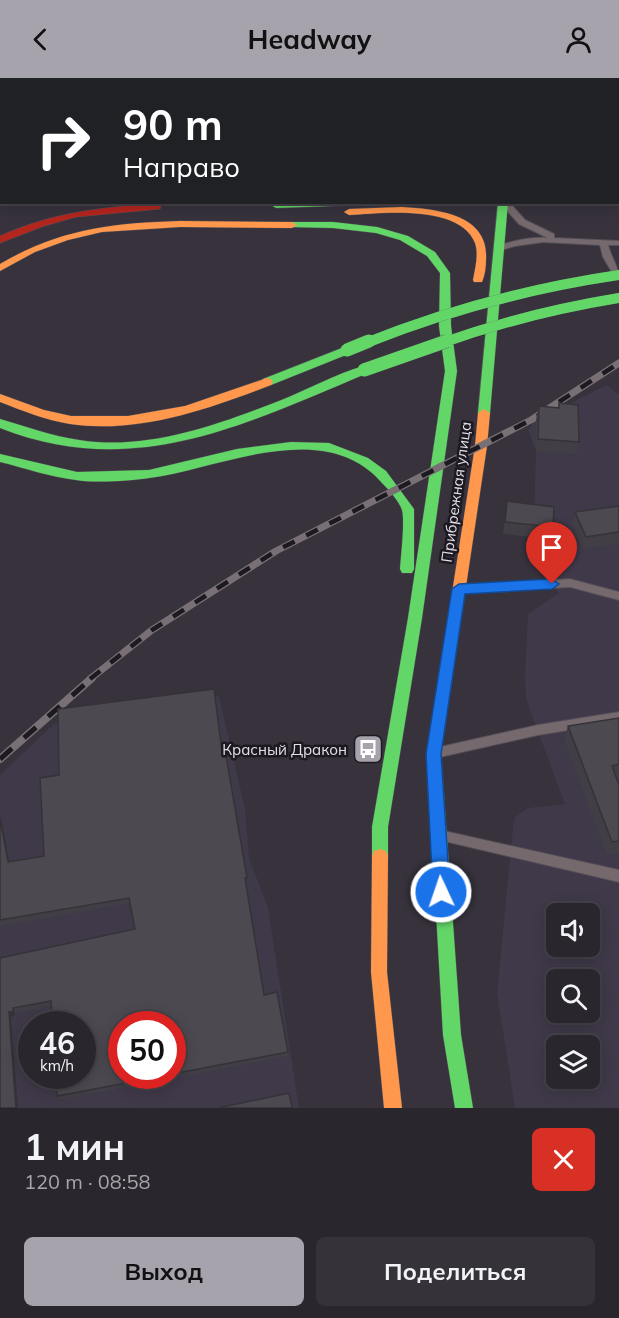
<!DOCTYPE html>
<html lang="ru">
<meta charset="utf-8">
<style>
:root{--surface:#29262d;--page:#353239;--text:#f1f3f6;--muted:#a5a5aa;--line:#454349;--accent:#a7a3ad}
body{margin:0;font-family:Mulish,sans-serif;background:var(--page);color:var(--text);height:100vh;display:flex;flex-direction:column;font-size:22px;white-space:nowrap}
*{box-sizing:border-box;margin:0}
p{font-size:20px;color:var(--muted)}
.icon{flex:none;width:33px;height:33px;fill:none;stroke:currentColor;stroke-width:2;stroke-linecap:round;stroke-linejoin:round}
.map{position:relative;height:1030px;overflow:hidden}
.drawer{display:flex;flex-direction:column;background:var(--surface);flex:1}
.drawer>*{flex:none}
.top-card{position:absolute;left:0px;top:0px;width:620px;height:126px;box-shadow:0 3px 15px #0003,0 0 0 2px var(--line);background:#202124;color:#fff;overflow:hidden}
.tools{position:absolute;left:546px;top:825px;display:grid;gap:12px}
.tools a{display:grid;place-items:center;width:54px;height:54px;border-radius:9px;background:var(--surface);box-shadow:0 3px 15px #0003,0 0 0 2px var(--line);font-size:30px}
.speed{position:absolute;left:18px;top:933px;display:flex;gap:12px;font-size:30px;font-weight:700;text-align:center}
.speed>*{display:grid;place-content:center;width:78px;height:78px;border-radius:50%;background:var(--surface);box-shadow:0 3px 15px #0003,0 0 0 2px var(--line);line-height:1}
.speed small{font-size:15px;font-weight:400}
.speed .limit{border:9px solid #d22;background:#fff;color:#111}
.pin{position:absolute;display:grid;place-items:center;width:51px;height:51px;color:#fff;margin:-62px -26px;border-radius:50% 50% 50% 0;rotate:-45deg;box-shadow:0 0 6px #0007}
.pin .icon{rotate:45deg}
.me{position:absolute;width:66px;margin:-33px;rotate:357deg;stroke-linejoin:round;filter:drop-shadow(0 0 4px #0008)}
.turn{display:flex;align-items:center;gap:21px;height:126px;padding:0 24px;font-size:27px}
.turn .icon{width:78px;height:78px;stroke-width:2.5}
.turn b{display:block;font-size:42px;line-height:51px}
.round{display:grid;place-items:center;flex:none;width:63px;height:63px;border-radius:9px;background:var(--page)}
.head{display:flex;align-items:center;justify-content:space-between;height:102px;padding:0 24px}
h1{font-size:36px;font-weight:700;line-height:45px}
.primary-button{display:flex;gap:12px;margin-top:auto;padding:12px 24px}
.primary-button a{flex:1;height:69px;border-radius:9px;background:var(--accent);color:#111;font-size:24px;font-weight:700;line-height:69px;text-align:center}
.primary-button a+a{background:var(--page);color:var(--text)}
header{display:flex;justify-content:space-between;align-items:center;height:78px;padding:0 24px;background:var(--accent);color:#111;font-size:27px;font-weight:700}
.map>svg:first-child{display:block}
.industrial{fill:#3f3949;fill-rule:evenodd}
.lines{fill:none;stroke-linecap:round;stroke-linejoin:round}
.lane-casing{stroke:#534f57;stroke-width:2}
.fast-casing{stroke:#534f57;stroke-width:1}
.slow-casing{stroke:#534f57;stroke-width:1}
.jam-casing{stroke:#534f57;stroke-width:1}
.path{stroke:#6e666b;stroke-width:3;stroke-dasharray:1 3;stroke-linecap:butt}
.lane{fill:#76696e;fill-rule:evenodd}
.fast{fill:#63d668;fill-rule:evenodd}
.slow{fill:#ff974d;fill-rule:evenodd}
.jam{fill:#b3261e;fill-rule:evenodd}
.rail-far1-casing{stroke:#787075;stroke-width:7}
.rail-casing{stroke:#787075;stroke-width:8}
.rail-far1{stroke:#1c1920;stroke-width:4.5;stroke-dasharray:13;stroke-linecap:butt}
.rail{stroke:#1c1920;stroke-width:5;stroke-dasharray:16;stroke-linecap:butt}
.fast-bridge-far1-casing{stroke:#534f57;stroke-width:10;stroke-linecap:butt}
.fast-bridge-casing{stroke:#534f57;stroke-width:14;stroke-linecap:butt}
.fast-bridge-far1{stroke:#63d668;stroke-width:10}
.fast-bridge{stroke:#63d668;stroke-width:13}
.wall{fill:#413f45;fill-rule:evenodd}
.shaded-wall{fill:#353338}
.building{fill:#4c4950;stroke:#353338;stroke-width:1.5}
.route{fill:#1a73e8;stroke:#114b97;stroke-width:1.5}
.labels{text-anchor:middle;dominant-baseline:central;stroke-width:5;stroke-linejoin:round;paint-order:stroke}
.street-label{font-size:15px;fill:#e4e0ea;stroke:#1c1920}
.poi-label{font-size:15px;fill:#e4e0ea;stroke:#1c1920;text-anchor:end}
</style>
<header><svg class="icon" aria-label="back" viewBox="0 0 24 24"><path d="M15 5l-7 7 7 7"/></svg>Headway<svg class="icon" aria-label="person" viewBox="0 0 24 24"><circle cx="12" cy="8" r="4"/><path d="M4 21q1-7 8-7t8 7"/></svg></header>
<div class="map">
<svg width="619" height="1030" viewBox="0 0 619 1030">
<rect width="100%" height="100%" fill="#37323c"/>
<g class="industrial">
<polygon points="0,0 466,0 2,2 1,28"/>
<path d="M607,307L619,317V1030H515L497,915L514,740L528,730L565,726L526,621L525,598L528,536L559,515L552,506L544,479L533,480L536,373L528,352L536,341L556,342L557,332ZM556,836H590V868H556ZM556,902H590V934H556ZM556,968H590V1000H556Z"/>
<path d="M219,618L245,731L249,780L268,830L299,1030H0V697L54,646ZM32,946H82V998H32ZM122,946H172V998H122Z"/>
</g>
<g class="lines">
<g class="lane-casing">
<g id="lane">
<rect x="67" y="0" width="6" height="2"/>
<path d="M503,124H509L525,142L554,156V160L619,163V167H608C611,179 619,189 619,201H616L603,179L600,167L543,164L515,168L498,173H495V169C512,163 529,159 548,160L519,146L503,128Z"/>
<polygon points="570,501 619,514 619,522 570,509 462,515 458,514 457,511 458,508 462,507"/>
<polygon points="619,634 619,644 538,657 440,679 436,677 434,674 436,671 440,669 538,647"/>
<polygon points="444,753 619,792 619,804 444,763 440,762 438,758 440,754"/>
</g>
</g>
<g class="fast-casing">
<g id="fast">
<rect x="484" y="0" width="8" height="2"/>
<rect x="534" y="0" width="8" height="2"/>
<polygon points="618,119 619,119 619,126 615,124 618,124"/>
<polygon points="366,124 361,127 276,130 271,127 274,124"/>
<polygon points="498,124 508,124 490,335 484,339 478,335"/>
<polygon points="292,144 333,144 377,149 408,158 435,174 450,195 451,248 457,293 422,540 388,749 388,778 386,783 380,785 374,783 372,778 372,749 408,540 445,293 439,248 440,195 427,178 400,162 376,155 333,150 288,149 288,145"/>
<polygon points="347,268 351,269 351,275 271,307 263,307 261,304 263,301"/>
<path d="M364,288L368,289V295C245,346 135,403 0,350V341C27,349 52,358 79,362C147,373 217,347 279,323C307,312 335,296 364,288Z"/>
<path d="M291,364L329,365L368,380L386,393L414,431V491L412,495H402L400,491C401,477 405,443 402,432C399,423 389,412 383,406C325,337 220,391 149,400C131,403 93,405 76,402C50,399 25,390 0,384V376L77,394L149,392L237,371Z"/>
<polygon points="438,643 443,645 445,649 441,676 461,957 473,1030 455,1030 443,957 427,676 433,645"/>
</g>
</g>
<g class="slow-casing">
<g id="slow">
<path d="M402,129C436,131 489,136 486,181C486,189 485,197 482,204H474L473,202C475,191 479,176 475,165C460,126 382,135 349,137L344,134L349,131Z"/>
<path d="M180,143L292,144L297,147L292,150L180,149L102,154L68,162L35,174L0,193V186C60,151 112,145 180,143Z"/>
<path d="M267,300L271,301L273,304L271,307C208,331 139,356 70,346C46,342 23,333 0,324V316L44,332L71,338H128L185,328Z"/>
<polygon points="484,331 490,335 487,368 445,649 443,653 438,655 433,653 431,649 475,368 478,335"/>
<polygon points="380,771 386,773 388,778 387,894 402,1030 384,1030 371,894 372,778 374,773"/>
</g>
</g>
<g class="jam-casing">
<path id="jam" d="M156,126L161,129L160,131L76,139L44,148L0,165V158C51,135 101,129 156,126Z"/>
</g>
<polyline class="path" points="237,2 240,0"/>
<use href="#lane" class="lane"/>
<use href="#fast" class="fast"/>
<use href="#slow" class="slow"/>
<use href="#jam" class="jam"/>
<g class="rail-far1-casing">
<polyline id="rail-far1" points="90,601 152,552 276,473 531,342 619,285"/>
</g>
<g class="rail-casing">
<polyline id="rail" points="0,681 92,600"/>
</g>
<use href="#rail-far1" class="rail-far1"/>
<use href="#rail" class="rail"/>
<g class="fast-bridge-far1-casing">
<g id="fast-bridge-far1">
<path d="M366,265C448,232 531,210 619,197"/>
<path d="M442,265C501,244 558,230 619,220"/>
</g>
</g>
<g class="fast-bridge-casing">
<g id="fast-bridge">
<polyline points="347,272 369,263"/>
<polyline points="364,292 447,263"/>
</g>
</g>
<use href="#fast-bridge-far1" class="fast-bridge-far1"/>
<use href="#fast-bridge" class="fast-bridge"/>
</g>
<g class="wall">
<polygon points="162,0 194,0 193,2 163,2"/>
<polygon points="559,325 579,364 576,376 536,373 536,341 539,328 558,330"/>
<polygon points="507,423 553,449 550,461 503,456"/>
<polygon points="619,428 619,466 583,471 572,446 575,434"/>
<polygon points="619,640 619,699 616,699 619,707 619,775 607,777 564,661 568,648"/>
<path d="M222,673L247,800L248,805H246L264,917L288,974V978L59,1022L57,1018L52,928L15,935V938L11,939L18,1030H0V880L135,851L130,825L0,848V739L2,744L9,784L44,778ZM172,946V998H122Z"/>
</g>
<g class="shaded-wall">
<polygon points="0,739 2,744 10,789 8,784"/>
<polygon points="13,930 15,935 15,938 11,939 18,1030 16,1030 9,934"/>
</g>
<g class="building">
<polygon points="275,0 465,0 465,2 274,2"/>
<polygon points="559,325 578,327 579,364 538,361 539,328 559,330"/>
<polygon points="507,423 554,429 553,449 505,444"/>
<polygon points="619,428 619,454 586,459 575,434"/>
<polygon points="214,611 222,673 225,672 247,800 245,800 264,917 277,914 288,974 172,996 172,946 122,946 122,998 163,998 57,1018 56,998 82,998 82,946 53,946 51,923 13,930 13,934 9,934 16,1030 0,1030 0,880 135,851 129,820 0,842 0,740 8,784 44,778 40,700 59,697 58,631"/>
<polygon points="619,640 619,686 612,688 619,707 619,763 612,764 568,648"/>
<polygon points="289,1015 292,1030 218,1030"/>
</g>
<polygon class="route" points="552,501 559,506 552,511 465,516 441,676 450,814 447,819 441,821 435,819 433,814 426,676 452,511 459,506"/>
<defs>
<g id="bus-square" transform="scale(1.5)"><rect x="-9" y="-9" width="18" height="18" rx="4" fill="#a7a3ad" stroke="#1c1920"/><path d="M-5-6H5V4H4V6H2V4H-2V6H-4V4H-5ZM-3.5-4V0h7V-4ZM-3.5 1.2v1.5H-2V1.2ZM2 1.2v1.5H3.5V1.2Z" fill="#fff"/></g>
</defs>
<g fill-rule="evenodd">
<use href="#bus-square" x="368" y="671"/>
</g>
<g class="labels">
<g class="street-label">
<text transform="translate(456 414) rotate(-82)">Прибрежная улица</text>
</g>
<g class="poi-label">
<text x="347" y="671">Красный Дракон</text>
</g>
</g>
</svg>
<div class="tools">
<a><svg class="icon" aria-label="sound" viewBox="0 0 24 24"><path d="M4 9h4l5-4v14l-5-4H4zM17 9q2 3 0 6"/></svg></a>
<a><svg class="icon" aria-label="search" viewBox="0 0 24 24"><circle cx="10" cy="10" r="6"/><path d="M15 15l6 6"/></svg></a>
<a><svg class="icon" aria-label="layers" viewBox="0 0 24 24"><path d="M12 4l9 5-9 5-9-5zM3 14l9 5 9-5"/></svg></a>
</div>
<div class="speed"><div>46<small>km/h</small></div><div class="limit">50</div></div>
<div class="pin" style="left:552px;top:506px;background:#d93025"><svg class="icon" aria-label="arrive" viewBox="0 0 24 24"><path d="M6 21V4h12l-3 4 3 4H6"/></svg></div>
<svg class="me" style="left:441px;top:814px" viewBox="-20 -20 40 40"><circle r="17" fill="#1a73e8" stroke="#fff" stroke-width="3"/><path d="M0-11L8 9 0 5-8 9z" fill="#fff"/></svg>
<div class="top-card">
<div class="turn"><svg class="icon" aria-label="right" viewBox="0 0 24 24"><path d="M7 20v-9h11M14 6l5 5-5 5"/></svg><div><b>90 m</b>Направо</div></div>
</div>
</div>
<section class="drawer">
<div class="head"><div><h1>1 мин</h1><p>120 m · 08:58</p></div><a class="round" style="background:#d93025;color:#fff"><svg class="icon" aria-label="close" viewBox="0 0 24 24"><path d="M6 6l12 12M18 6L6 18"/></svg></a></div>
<div class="primary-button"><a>Выход</a><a>Поделиться</a></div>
</section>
